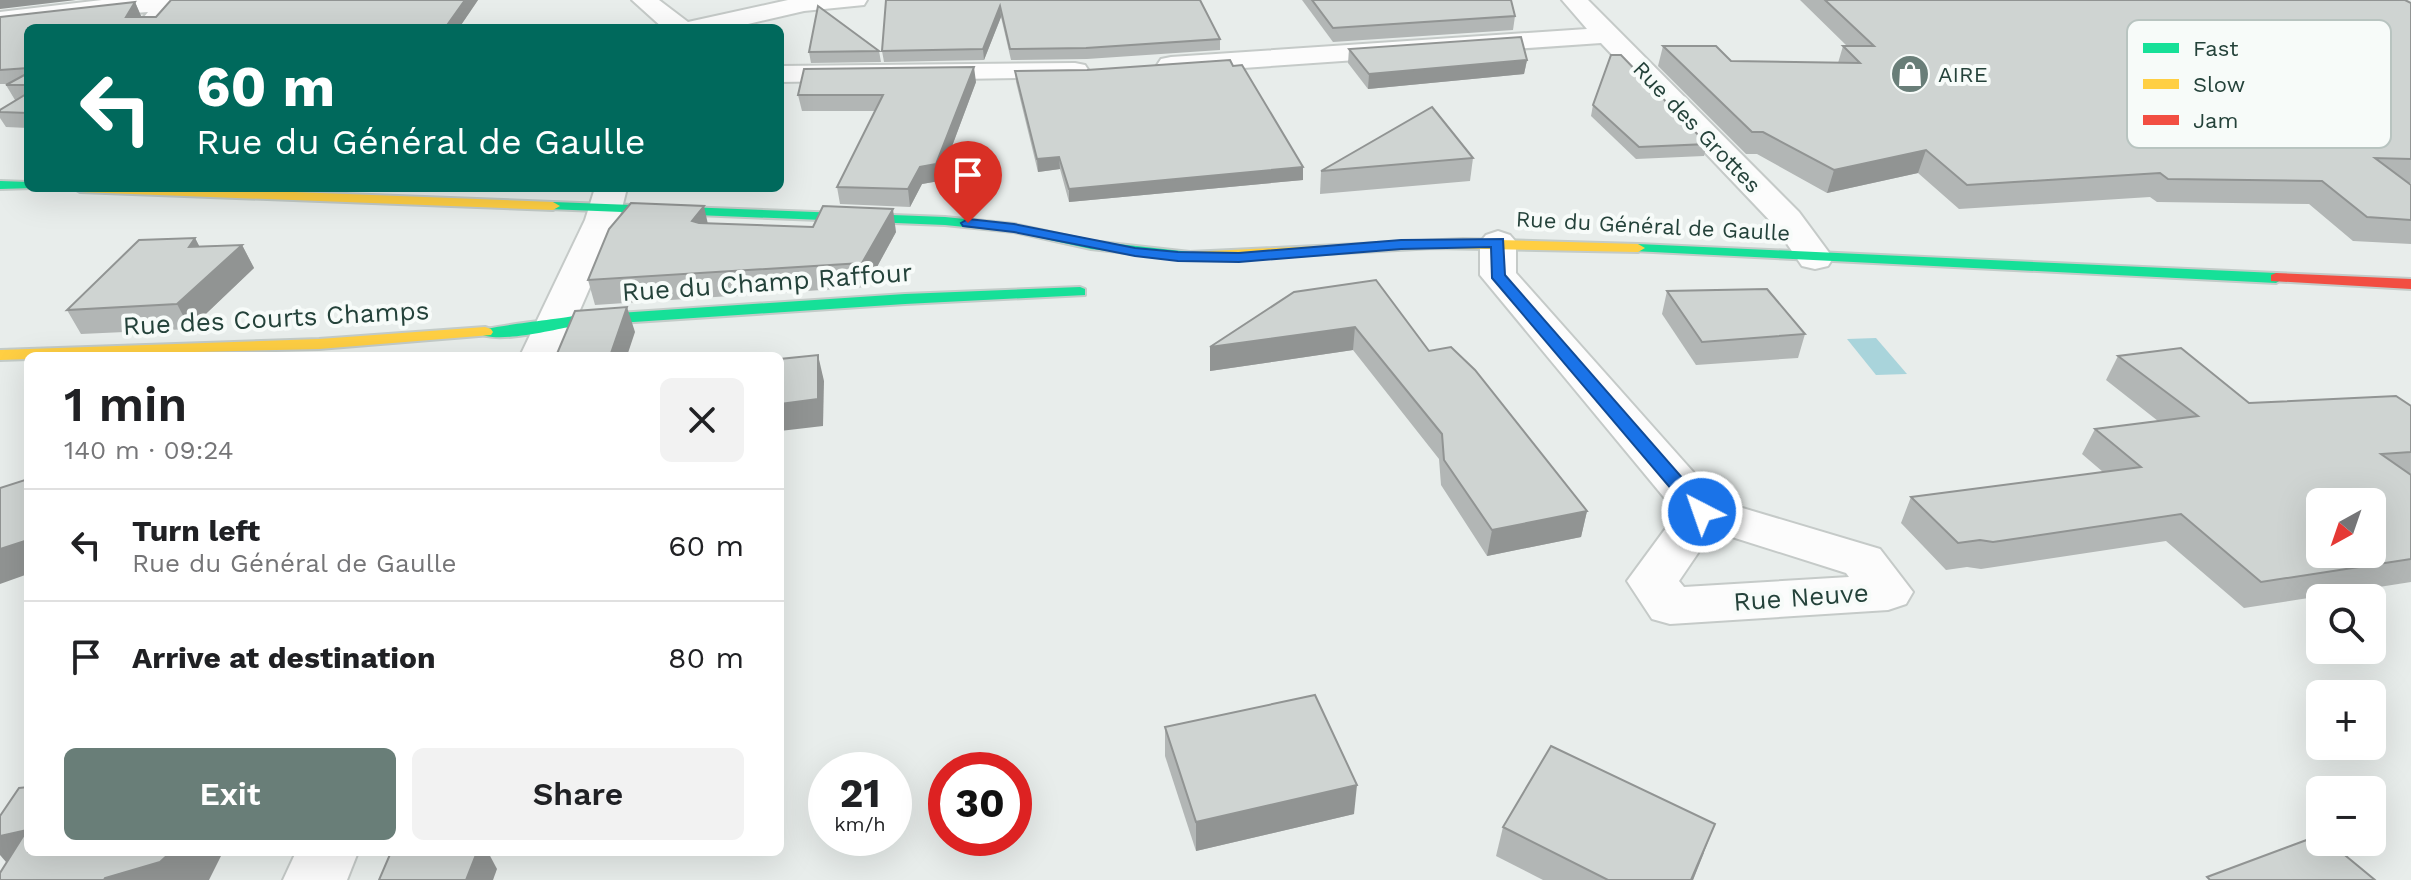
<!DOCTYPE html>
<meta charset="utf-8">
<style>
:root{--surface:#fff;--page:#f2f2f2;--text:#202124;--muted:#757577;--line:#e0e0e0;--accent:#697e78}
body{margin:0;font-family:"Work Sans",sans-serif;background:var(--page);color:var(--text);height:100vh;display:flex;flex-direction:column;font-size:30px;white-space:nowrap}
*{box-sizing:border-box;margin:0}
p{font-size:26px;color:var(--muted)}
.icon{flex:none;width:44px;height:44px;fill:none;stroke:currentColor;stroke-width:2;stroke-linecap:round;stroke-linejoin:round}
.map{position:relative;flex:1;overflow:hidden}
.drawer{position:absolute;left:24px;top:352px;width:760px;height:504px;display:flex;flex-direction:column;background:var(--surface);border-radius:12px;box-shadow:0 8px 32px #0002}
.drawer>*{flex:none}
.hud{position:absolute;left:24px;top:24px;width:760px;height:168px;border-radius:12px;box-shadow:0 8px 32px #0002;background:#00695c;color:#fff;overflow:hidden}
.needle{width:52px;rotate:220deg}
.buttons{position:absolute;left:2306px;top:488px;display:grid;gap:16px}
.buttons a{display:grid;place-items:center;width:80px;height:80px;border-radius:12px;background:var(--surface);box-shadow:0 8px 32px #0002;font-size:40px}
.speed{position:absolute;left:808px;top:752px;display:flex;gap:16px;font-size:40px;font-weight:700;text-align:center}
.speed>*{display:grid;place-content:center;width:104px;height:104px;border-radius:50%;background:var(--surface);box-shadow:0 8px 32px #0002;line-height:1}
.speed small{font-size:20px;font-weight:400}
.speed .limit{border:12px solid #d22;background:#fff;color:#111}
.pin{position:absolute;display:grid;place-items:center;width:68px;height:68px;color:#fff;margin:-82px -34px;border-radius:50% 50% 50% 0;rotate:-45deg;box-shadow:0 0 8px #0007}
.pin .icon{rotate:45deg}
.me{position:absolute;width:88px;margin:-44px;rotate:319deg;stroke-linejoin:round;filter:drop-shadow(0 0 6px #0008)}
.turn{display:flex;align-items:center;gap:28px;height:168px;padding:0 40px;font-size:36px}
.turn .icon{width:104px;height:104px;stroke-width:2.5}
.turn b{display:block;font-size:56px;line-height:68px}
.round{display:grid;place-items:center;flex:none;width:84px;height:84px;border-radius:12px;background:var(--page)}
.overview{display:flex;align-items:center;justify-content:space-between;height:136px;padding:0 40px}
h1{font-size:48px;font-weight:600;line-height:60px}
.action{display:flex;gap:16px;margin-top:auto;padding:16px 40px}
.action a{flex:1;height:92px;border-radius:12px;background:var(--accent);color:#fff;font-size:32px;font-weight:600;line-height:92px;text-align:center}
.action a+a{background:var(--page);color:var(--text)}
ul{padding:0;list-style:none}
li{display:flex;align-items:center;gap:24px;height:112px;padding:0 40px;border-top:2px solid var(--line)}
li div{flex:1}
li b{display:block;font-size:30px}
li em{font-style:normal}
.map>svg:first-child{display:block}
.water{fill:#a9d4db}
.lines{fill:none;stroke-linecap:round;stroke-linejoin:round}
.street-casing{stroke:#c5cac8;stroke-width:4}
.fast-casing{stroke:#c3cbc8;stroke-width:4}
.slow-casing{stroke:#c3cbc8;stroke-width:4}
.jam-casing{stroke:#c3cbc8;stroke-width:4}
.street{fill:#fcfcfc;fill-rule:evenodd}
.fast{fill:#16e098;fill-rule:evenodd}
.slow{fill:#ffcf43;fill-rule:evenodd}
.jam{fill:#f24e42;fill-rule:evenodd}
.wall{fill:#b2b6b5}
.shaded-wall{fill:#919493}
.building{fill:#cfd4d2;stroke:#919493;stroke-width:2;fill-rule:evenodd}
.route{fill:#1a73e8;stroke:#114b97;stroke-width:2}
.labels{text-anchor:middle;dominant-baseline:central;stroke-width:8;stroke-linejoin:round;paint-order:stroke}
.far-poi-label{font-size:22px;fill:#24423a;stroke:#f7fbf9;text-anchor:start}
.far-street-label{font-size:22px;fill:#24423a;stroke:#f7fbf9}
.street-label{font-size:26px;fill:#24423a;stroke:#f7fbf9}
.key{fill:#f7fbf9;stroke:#b8c4c0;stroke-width:2}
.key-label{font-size:22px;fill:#24423a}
</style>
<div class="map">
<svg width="2411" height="880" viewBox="0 0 2411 880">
<rect width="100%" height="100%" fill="#e8edeb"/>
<polygon class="water" points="1876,338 1907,374 1876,375 1847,339"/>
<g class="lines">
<g class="street-casing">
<g id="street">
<polygon points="102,0 179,0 181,3 162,28 135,28 148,12 80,17 0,28 0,12"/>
<polygon points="632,0 659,0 688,22 788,0 867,0 864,5 804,11 731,28 663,28"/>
<polygon points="1562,0 1588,0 1799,212 1833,258 1828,266 1815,269 1802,266 1775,226 1601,43 1171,73 1161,71 1157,65 1161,59 1171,57 1587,29"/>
<polygon points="1075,63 1085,65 1089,71 1085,77 780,82 780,66"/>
<polygon points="595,188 627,188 619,220 560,356 520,356 585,220"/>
<path d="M1498,231L1510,235L1516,242V273L1719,501L1880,549L1913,592L1906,604L1888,610L1670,624L1652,619L1627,581L1677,513L1480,275V242L1486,235ZM1713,531L1846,573L1849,577L1684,587L1679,581Z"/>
<polygon points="296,852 358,852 347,880 283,880"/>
</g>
</g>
<g class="fast-casing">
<g id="fast">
<polygon points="0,181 28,182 28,188 33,188 0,189"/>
<polygon points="553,202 945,217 1014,224 1091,241 1190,252 1197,256 1190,260 1091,249 1014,232 945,225 548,209 548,203"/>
<polygon points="1638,244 2276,273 2284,278 2276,283 1633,251 1633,245"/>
<path d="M1080,287L1085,289V295L905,304L574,326C553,330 492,345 477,332C483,327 558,319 574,316L905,294Z"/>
</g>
</g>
<g class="slow-casing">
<g id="slow">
<polygon points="73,188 187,188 553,202 560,206 553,210 80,192"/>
<polygon points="1463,239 1638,244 1645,248 1638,252 1434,248 1217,260 1190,260 1183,256 1190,252"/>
<polygon points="485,327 491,329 493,332 491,335 319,349 28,356 28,359 0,360 0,350 319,339"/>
</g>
</g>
<g class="jam-casing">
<polygon id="jam" points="2276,273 2411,279 2411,289 2271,281 2271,275"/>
</g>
<use href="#street" class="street"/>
<use href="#fast" class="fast"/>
<use href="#slow" class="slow"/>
<use href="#jam" class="jam"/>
</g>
<g class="wall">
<polygon points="171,0 478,0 459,28 28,28 28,128 6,127 0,118 0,110 17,100 15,100 6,85 9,84 0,84 0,17 135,2 141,16 140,17 156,17"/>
<polygon points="886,0 1200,0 1220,39 1220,50 1087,59 1011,60 1001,17 984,60 884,62 882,51"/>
<polygon points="1302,0 1511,0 1515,16 1513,30 1333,42"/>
<polygon points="1800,0 2405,0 2411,3 2411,183 2407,183 2411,185 2411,244 2353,241 2309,204 2157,202 2150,197 1959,209 1918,173 1827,193 1757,154 1746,154 1658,66 1663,46 1731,61 1838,63 1843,46 1847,46"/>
<polygon points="1349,49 1527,60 1524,74 1368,89 1348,63"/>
<polygon points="879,51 881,62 811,63 809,52"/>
<polygon points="1015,71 1303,180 1069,202 1060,169 1038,172 1016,82"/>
<polygon points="976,82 939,181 922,184 910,207 840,204 837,187 875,111 802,111 798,95"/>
<polygon points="1593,105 1707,144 1704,156 1636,159 1591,116"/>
<polygon points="1473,158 1470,181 1320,194 1321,171"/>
<polygon points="708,223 896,232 866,287 595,305 588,280"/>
<polygon points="195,238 199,246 242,245 254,268 190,329 81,334 67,310"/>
<polygon points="1376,280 1429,351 1587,511 1581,537 1487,556 1441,485 1439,459 1353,350 1210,371 1210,347"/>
<polygon points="1667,291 1805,334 1798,358 1696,365 1662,314"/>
<polygon points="2118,356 2249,403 2411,406 2411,582 2244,608 2166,541 1981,569 1967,567 1946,570 1901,523 1911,497 2103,472 2082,454 2095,429 2158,421 2106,380"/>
<polygon points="1165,727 1354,814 1196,851 1165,756"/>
<polygon points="1503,827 1704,853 1693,880 1543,880 1496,856"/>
</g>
<g class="shaded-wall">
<polygon points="0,0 76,0 0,9"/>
<polygon points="465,0 478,0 459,28 445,28"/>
<polygon points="135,2 141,16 134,28 126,17"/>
<polygon points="1000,6 1001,17 984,60 983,49"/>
<polygon points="1527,60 1524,74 1368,89 1369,74"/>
<polygon points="974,67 976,82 939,181 922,184 910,207 908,189"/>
<polygon points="1926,150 1918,173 1827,193 1834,170"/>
<polygon points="1059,157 1060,169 1038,172 1037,159"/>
<polygon points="1303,167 1303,180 1069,202 1069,189"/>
<polygon points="704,206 709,229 692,221"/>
<polygon points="893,209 896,232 866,287 862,263"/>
<polygon points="195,238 207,261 189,247"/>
<polygon points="242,245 254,268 190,329 177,304"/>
<polygon points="627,307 635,332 627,356 610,356"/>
<polygon points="1355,327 1353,350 1210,371 1210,347"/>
<polygon points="818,355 824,381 823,426 780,431 780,404"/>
<polygon points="1587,511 1581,537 1487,556 1492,530"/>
<polygon points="28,540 28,574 0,584 0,549"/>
<polygon points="1357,785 1354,814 1196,851 1196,822"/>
<polygon points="1715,824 1693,880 1691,880"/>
<polygon points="27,830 19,877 0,855 0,836"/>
<polygon points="171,852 223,852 209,880 104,880 105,878"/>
<polygon points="477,852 488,852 497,869 493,880 466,880"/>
</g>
<g class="building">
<polygon points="171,0 465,0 445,28 28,28 28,68 0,70 0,17 135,2 126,17 156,17"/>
<polygon points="886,0 1200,0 1220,39 1086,48 1010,49 1000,6 983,49 882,51"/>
<polygon points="1312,0 1511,0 1515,16 1333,28"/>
<polygon points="1825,0 2405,0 2411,3 2411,159 2375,158 2411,185 2411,220 2367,217 2322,181 2168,179 2160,173 1967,185 1926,150 1834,170 1763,132 1752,132 1663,46 1716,46 1731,61 1860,63 1843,46 1874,46"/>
<polygon points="818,6 879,51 809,52"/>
<polygon points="1521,37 1527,60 1369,74 1349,49"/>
<polygon points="1611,55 1621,55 1707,144 1639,147 1593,105"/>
<polygon points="1230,60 1233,66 1242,65 1303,167 1069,189 1059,157 1037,159 1015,71 1087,70"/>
<polygon points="974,67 936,164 920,167 908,189 837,187 883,95 798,95 804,69"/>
<polygon points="28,73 28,85 6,85"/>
<polygon points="28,93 28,113 0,112 0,110"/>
<polygon points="1432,107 1473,158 1321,171"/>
<polygon points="631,203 704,206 692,221 699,223 813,227 823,206 893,209 862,263 588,280 609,229"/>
<polygon points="195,238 189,247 242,245 177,304 67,310 139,240"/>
<polygon points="1376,280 1429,351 1451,347 1475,370 1587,511 1492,530 1444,460 1442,434 1355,327 1210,347 1294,292"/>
<polygon points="1767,289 1805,334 1702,342 1667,291"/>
<polygon points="627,307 610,356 556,356 575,311"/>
<path d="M2181,348L2249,403L2396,396L2411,406V452L2381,454L2411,475V559L2261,582L2181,514L1993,542L1980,540L1958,543L1911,497L2141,467L2095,429L2198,416L2118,356ZM2320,502H2372V554H2320Z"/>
<polygon points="818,355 818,399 780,404 780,359"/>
<polygon points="28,479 28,540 0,549 0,488"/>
<polygon points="1315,695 1357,785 1196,822 1165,727"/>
<polygon points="1551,746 1715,824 1691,880 1608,880 1503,827"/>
<polygon points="28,787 28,852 171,852 160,862 105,878 104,880 0,880 0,873 27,830 0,836 0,816 19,788"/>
<polygon points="2320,835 2320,842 2329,842 2375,880 2210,880 2207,877"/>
<polygon points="391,852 477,852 466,880 379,880"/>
</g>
<polygon class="route" points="968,219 1014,224 1135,248 1178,252 1239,253 1401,240 1503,239 1505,275 1712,512 1709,517 1695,517 1492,278 1491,247 1401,249 1239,262 1178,261 1135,256 1014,232 963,226 961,223"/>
<defs>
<g id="shop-disc" transform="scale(2)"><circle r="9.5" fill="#697e78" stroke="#f7fbf9"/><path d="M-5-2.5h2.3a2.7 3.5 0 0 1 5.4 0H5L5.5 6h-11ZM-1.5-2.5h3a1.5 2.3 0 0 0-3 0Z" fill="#fff"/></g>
</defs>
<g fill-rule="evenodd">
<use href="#shop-disc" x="1910" y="74"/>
</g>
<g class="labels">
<g class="far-poi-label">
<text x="1938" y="74">AIRE</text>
</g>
<g class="far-street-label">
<text transform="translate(1697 127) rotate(46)">Rue des Grottes</text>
<text transform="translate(1653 226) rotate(3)">Rue du Général de Gaulle</text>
</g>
<g class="street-label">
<text transform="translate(767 282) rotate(-4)">Rue du Champ Raffour</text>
<text transform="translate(276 318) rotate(-3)">Rue des Courts Champs</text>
<text transform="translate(1801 597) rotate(-4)">Rue Neuve</text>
</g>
</g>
<rect x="2127" y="20" width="264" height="128" rx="12" class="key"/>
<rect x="2143" y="43" width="36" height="10" fill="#16e098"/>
<rect x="2143" y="79" width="36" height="10" fill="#ffcf43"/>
<rect x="2143" y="115" width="36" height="10" fill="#f24e42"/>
<g class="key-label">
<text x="2193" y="56">Fast</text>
<text x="2193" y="92">Slow</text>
<text x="2193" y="128">Jam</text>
</g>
</svg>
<div class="buttons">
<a><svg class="needle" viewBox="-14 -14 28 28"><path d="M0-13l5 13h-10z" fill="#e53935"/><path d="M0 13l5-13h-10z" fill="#757577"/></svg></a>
<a><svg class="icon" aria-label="search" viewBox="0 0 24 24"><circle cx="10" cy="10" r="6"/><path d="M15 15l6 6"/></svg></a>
<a>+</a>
<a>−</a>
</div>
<div class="speed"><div>21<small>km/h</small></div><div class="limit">30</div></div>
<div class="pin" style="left:968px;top:223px;background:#d93025"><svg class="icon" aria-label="arrive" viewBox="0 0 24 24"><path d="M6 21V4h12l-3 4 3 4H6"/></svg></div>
<svg class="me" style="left:1702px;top:512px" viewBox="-20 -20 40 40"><circle r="17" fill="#1a73e8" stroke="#fff" stroke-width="3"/><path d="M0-11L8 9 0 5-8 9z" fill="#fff"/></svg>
<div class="hud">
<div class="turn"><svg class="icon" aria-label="left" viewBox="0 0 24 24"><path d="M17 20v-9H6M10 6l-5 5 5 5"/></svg><div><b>60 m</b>Rue du Général de Gaulle</div></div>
</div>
<section class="drawer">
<div class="overview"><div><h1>1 min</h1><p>140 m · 09:24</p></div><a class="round"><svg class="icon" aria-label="close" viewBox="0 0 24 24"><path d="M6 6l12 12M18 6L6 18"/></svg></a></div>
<ul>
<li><svg class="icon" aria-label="left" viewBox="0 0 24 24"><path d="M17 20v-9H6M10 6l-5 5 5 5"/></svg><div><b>Turn left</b><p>Rue du Général de Gaulle</p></div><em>60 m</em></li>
<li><svg class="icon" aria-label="arrive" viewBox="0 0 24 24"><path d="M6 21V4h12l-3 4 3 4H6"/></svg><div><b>Arrive at destination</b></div><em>80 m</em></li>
</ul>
<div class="action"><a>Exit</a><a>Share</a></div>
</section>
</div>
